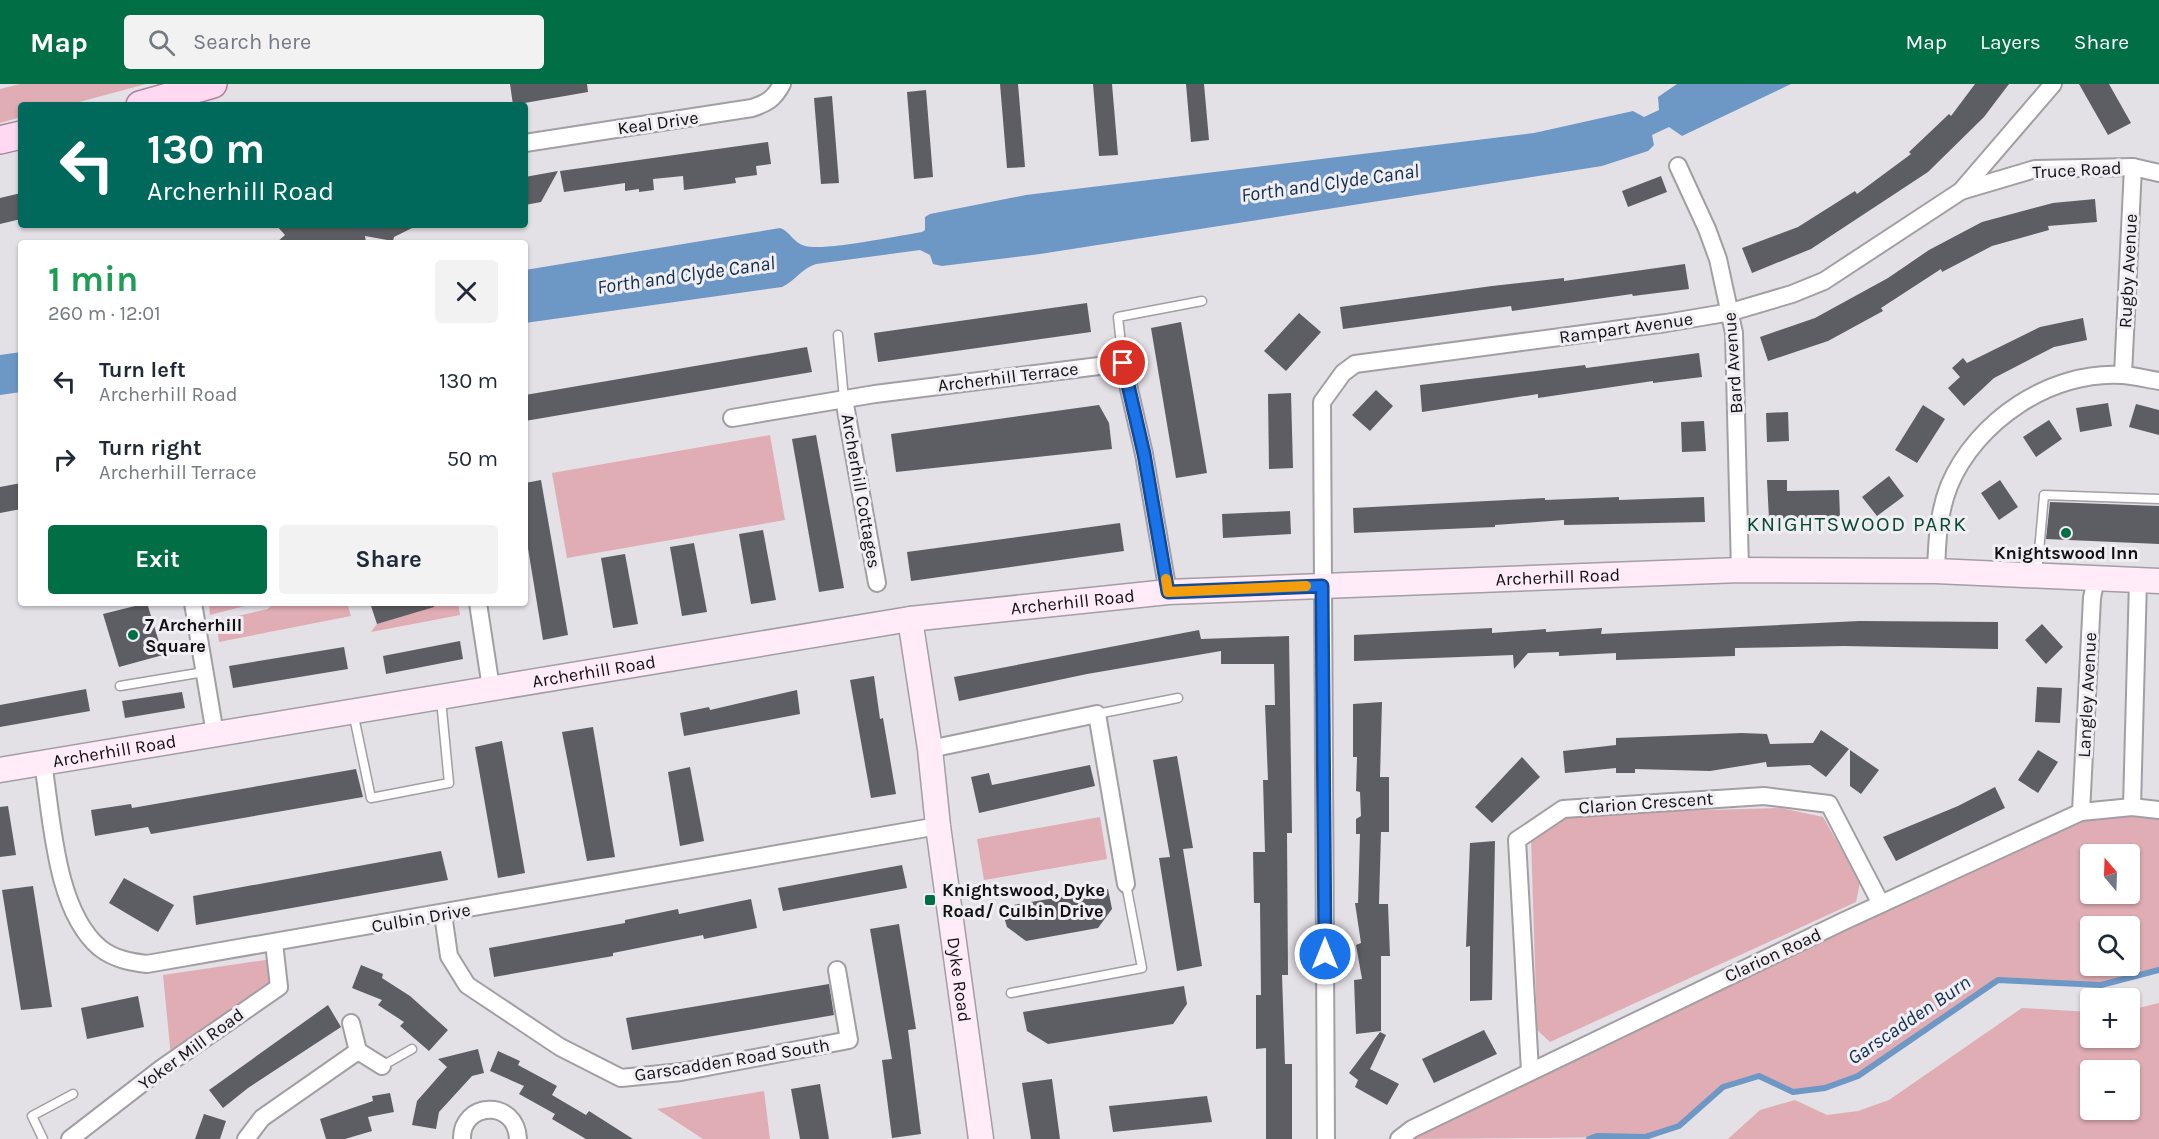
<!DOCTYPE html>
<meta charset="utf-8">
<style>
:root{--surface:#fff;--page:#f2f2f3;--text:#1f2937;--muted:#747a83;--accent:#026e46}
body{margin:0;font-family:Karla,sans-serif;background:var(--page);color:var(--text);height:100vh;display:flex;flex-direction:column;font-size:22px;white-space:nowrap}
*{box-sizing:border-box;margin:0}
p{font-size:20px;color:var(--muted)}
.icon{flex:none;width:33px;height:33px;fill:none;stroke:currentColor;stroke-width:2;stroke-linecap:round;stroke-linejoin:round}
.map{position:relative;flex:1;overflow:hidden}
.side{position:absolute;left:18px;top:156px;width:510px;height:366px;display:flex;flex-direction:column;background:var(--surface);border-radius:6px;box-shadow:0 2px 4px #0004}
.side>*{flex:none}
.banner{position:absolute;left:18px;top:18px;width:510px;height:126px;border-radius:6px;box-shadow:0 2px 4px #0004;background:#00695c;color:#fff;overflow:hidden}
.needle{width:39px;rotate:341deg}
.controls{position:absolute;left:2080px;top:760px;display:grid;gap:12px}
.controls a{display:grid;place-items:center;width:60px;height:60px;border-radius:6px;background:var(--surface);box-shadow:0 2px 4px #0004;font-size:30px}
.pin{position:absolute;display:grid;place-items:center;width:51px;height:51px;color:#fff;margin:-26px;border:3px solid #fff;border-radius:50%;box-shadow:0 2px 6px #0007}
.me{position:absolute;width:66px;margin:-33px;rotate:0deg;stroke-linejoin:round;filter:drop-shadow(0 0 4px #0008)}
.turn{display:flex;align-items:center;gap:21px;height:126px;padding:0 30px;font-size:27px}
.turn .icon{width:78px;height:78px;stroke-width:2.5}
.turn b{display:block;font-size:42px;line-height:51px}
.round{display:grid;place-items:center;flex:none;width:63px;height:63px;border-radius:6px;background:var(--page)}
.headline{display:flex;align-items:center;justify-content:space-between;height:102px;padding:0 30px}
h1{font-size:36px;font-weight:700;line-height:45px;color:#1e9e55}
.primary-button{display:flex;gap:12px;margin-top:auto;padding:12px 30px}
.primary-button a{flex:1;height:69px;border-radius:6px;background:var(--accent);color:#fff;font-size:24px;font-weight:700;line-height:69px;text-align:center}
.primary-button a+a{background:var(--page);color:var(--text)}
ul{padding:0;list-style:none}
li{display:flex;align-items:center;gap:18px;height:78px;padding:0 30px}
li div{flex:1}
li b{display:block;font-size:22px}
li em{font-style:normal}
header{display:flex;align-items:center;gap:36px;box-sizing:border-box;height:84px;padding:0 30px;background:var(--accent);color:#fff}
header strong{font-size:28px}
nav{display:flex;gap:33px;margin-inline-start:auto;font-size:21px}
.search{width:420px;height:54px;background:var(--page);display:flex;align-items:center;gap:15px;box-sizing:border-box;padding:0 21px;border-radius:6px;color:var(--muted);font-size:22px}
.map>svg:first-child{display:block}
.green{fill:#dfadb3;fill-rule:evenodd}
.water{fill:#6d98c5}
.lines{fill:none;stroke-linecap:round;stroke-linejoin:round}
.stream{stroke:#6d98c5;stroke-width:6}
.building{fill:#5d5e63}
.lane-casing{stroke:#a29ea4;stroke-width:11}
.street-casing{stroke:#a29ea4;stroke-width:20}
.secondary-casing{stroke:#a29ea4;stroke-width:27}
.primary-casing{stroke:#ab829c;stroke-width:30}
.lane{stroke:#fff;stroke-width:8}
.street{stroke:#fff;stroke-width:16}
.secondary{stroke:#ffecf8;stroke-width:24}
.primary{stroke:#fed9f1;stroke-width:27}
.route-casing{stroke:#114b97;stroke-width:15}
.route{stroke:#1a73e8;stroke-width:10}
.slow{stroke:#f59e0b;stroke-width:10}
.poi-dot{fill:#026e46;stroke:#f0edf3;stroke-width:2}
.labels{text-anchor:middle;dominant-baseline:central;stroke-width:6;stroke-linejoin:round;paint-order:stroke}
.street-label{font-size:18px;fill:#111012;stroke:#f0edf3}
.poi-label{font-size:18px;font-weight:bold;fill:#111012;stroke:#f0edf3;text-anchor:start}
.water-label{font-size:20px;font-style:italic;fill:#0d2d4c;stroke:#f0edf3}
.quarter-label{font-size:21px;letter-spacing:1.5px;fill:#054a2f;stroke:#f0edf3}
</style>
<header>
<strong>Map</strong>
<div class="search"><svg class="icon" aria-label="search" viewBox="0 0 24 24"><circle cx="10" cy="10" r="6"/><path d="M15 15l6 6"/></svg>Search here</div>
<nav><a>Map</a><a>Layers</a><a>Share</a></nav>
</header>
<div class="map">
<svg width="2159" height="1055" viewBox="0 0 2159 1055">
<rect width="100%" height="100%" fill="#e3e0e6"/>
<g class="green">
<polygon points="20,0 146,0 68,21 21,21 21,33 0,39 0,5"/>
<polygon points="770,351 785,436 567,474 552,389"/>
<polygon points="209,519 256,519 210,531"/>
<polygon points="273,519 347,519 351,532 219,558 216,537 268,525"/>
<polygon points="417,519 458,519 460,531 371,548 377,540 419,527"/>
<polygon points="1781,724 1823,733 1860,798 1856,818 1550,958 1537,946 1531,753 1561,730"/>
<path d="M2159,726V886L2101,901L1998,896L1858,992L1825,1004L1793,1008L1759,992L1723,1003L1679,1042L1645,1053L1399,1055L2081,729ZM2091,771H2130V810H2091ZM2091,843H2130V882H2091Z"/>
<polygon points="1100,733 1107,775 984,796 977,755"/>
<polygon points="272,875 273,901 171,973 163,891"/>
<path d="M2159,919V1055H1728L1760,1026L1795,1016L1827,1031L1858,1027L1889,1016L2022,924L2091,928V954H2130V926ZM2091,987H2130V1026H2091Z"/>
<polygon points="764,1007 770,1055 703,1055 657,1025"/>
</g>
<g class="water">
<path d="M1677,0H1791L1682,52L1669,43L1652,51L1654,61L1648,67L1602,82L1040,170L942,182L933,180L930,171L920,166L816,180C802,184 795,197 782,203L525,239V186L780,144C790,147 793,159 805,162C825,167 897,152 922,148L925,146V133L930,130L1026,111L1534,49L1633,27L1644,33L1659,26L1658,13Z"/>
<polygon points="21,268 21,308 0,311 0,271"/>
</g>
<g class="lines">
<polyline class="stream" points="1589,1055 1597,1052 1645,1053 1679,1042 1723,1003 1759,992 1793,1008 1825,1004 1858,992 1998,896 2101,901 2159,886"/>
</g>
<g class="building">
<polygon points="510,0 587,0 588,8 513,21"/>
<polygon points="1000,0 1018,0 1025,83 1007,84"/>
<polygon points="1093,0 1112,0 1118,71 1099,72"/>
<polygon points="1186,0 1204,0 1209,56 1191,58"/>
<polygon points="1975,0 2009,0 1984,33 1928,88 1811,165 1752,189 1742,164 1798,143 1855,107 1857,110 1911,70 1909,68 1949,30 1951,32"/>
<polygon points="2079,0 2109,0 2131,39 2108,51"/>
<polygon points="926,6 933,93 914,95 907,8"/>
<polygon points="832,12 839,99 821,100 814,14"/>
<polygon points="768,58 771,80 756,82 757,91 735,94 736,99 684,106 683,92 653,95 654,106 639,108 639,105 625,107 625,99 564,108 560,87"/>
<polygon points="558,87 541,118 525,121 525,93"/>
<polygon points="1661,92 1667,108 1628,123 1622,107"/>
<polygon points="21,109 21,135 0,140 0,114"/>
<polygon points="2095,115 2097,138 2048,142 2049,146 1992,162 1942,188 1941,185 1881,224 1883,227 1828,257 1768,277 1760,253 1815,234 1888,194 1929,166 1982,138 2053,119"/>
<polygon points="276,141 418,141 394,153 393,157 365,152 366,159 276,159 285,151"/>
<polygon points="1685,180 1689,205 1633,212 1632,210 1512,227 1511,222 1343,245 1340,223 1492,202 1564,194 1564,197"/>
<polygon points="1087,219 1091,248 878,278 874,249"/>
<polygon points="1299,229 1321,248 1286,287 1264,267"/>
<polygon points="2083,234 2087,256 2054,263 1994,294 1964,322 1948,304 1960,293 1952,284 1963,274 1967,279 2040,243"/>
<polygon points="1181,238 1207,389 1176,394 1151,244"/>
<polygon points="807,263 812,288 525,337 525,311"/>
<polygon points="1699,269 1702,293 1653,299 1653,297 1538,314 1538,310 1422,328 1420,301 1585,281 1586,284"/>
<polygon points="1376,306 1393,322 1370,347 1352,331"/>
<polygon points="1291,309 1293,384 1269,385 1268,310"/>
<polygon points="2108,319 2112,342 2080,348 2076,324"/>
<polygon points="2136,320 2159,326 2159,351 2129,343"/>
<polygon points="1099,321 1109,339 1112,365 896,388 891,350"/>
<polygon points="1923,321 1945,335 1917,379 1895,366"/>
<polygon points="1788,328 1789,357 1767,358 1766,329"/>
<polygon points="2049,336 2062,355 2036,373 2023,353"/>
<polygon points="1704,337 1706,367 1682,368 1681,338"/>
<polygon points="816,351 844,504 819,508 792,355"/>
<polygon points="1889,392 1904,412 1877,432 1862,413"/>
<polygon points="541,396 568,551 543,556 525,446 525,399"/>
<polygon points="1767,396 1787,396 1787,407 1839,406 1840,433 1769,435"/>
<polygon points="2000,396 2018,423 1999,436 1981,409"/>
<polygon points="21,399 21,425 0,429 0,403"/>
<polygon points="1619,413 1619,416 1704,413 1705,438 1564,441 1564,436 1495,441 1495,443 1354,449 1353,424 1545,414 1545,416"/>
<polygon points="2050,418 2159,422 2159,460 2046,455"/>
<polygon points="1290,427 1291,450 1223,454 1222,430"/>
<polygon points="1120,439 1124,467 911,497 907,468"/>
<polygon points="763,446 776,516 751,520 739,450"/>
<polygon points="694,459 707,528 682,532 670,463"/>
<polygon points="625,470 638,540 613,544 601,474"/>
<polygon points="147,519 163,571 119,583 103,530"/>
<polygon points="370,519 433,519 434,523 377,540"/>
<polygon points="1859,537 1998,538 1998,565 1844,562 1735,564 1735,572 1616,576 1616,569 1559,572 1559,568 1528,569 1514,585 1513,571 1354,577 1354,551 1492,544 1492,549 1546,545 1546,548 1602,544 1601,550"/>
<polygon points="2042,540 2063,563 2046,580 2025,556"/>
<polygon points="1199,546 1201,555 1289,552 1292,749 1287,749 1288,891 1282,891 1285,980 1292,980 1292,1055 1266,1055 1266,964 1256,965 1256,911 1261,911 1260,819 1254,819 1253,768 1265,768 1263,696 1268,696 1265,621 1275,621 1274,580 1221,580 1221,567 1087,590 959,617 954,593"/>
<polygon points="460,557 463,575 386,590 383,572"/>
<polygon points="344,563 348,585 233,604 229,582"/>
<polygon points="874,592 880,635 883,634 896,710 871,714 850,596"/>
<polygon points="2037,603 2062,604 2060,639 2035,638"/>
<polygon points="86,605 90,627 0,643 0,621"/>
<polygon points="797,606 800,630 684,652 680,629 709,623 710,626"/>
<polygon points="182,608 185,624 125,634 122,617"/>
<polygon points="1382,618 1380,693 1389,693 1389,748 1381,748 1379,820 1388,820 1390,872 1381,872 1381,947 1356,950 1354,896 1362,895 1356,861 1361,859 1355,819 1358,819 1360,750 1356,750 1356,735 1361,732 1360,708 1356,707 1357,673 1353,673 1353,620"/>
<polygon points="593,643 615,773 587,777 562,648"/>
<polygon points="1821,646 1849,665 1826,693 1810,681 1767,683 1766,678 1710,687 1635,685 1635,689 1616,689 1616,684 1565,689 1563,667 1616,661 1616,654 1742,649 1767,650 1770,660 1813,659"/>
<polygon points="502,657 525,789 498,794 475,663"/>
<polygon points="1850,666 1879,686 1861,710 1850,702"/>
<polygon points="2038,666 2058,678 2038,709 2018,696"/>
<polygon points="1177,672 1193,764 1183,765 1202,882 1177,887 1159,774 1170,773 1153,676"/>
<polygon points="1522,673 1540,693 1492,739 1475,723"/>
<polygon points="1090,681 1095,702 979,729 971,693 989,689 992,701"/>
<polygon points="690,683 704,757 680,762 668,688"/>
<polygon points="356,685 363,713 151,750 148,743 95,752 91,726 131,720 132,724"/>
<polygon points="1995,703 2005,724 1896,777 1883,753 1958,722"/>
<polygon points="8,722 16,771 0,773 0,723"/>
<polygon points="1495,757 1492,916 1470,917 1470,862 1466,863 1470,759"/>
<polygon points="441,767 448,796 196,841 193,812"/>
<polygon points="902,781 907,804 783,827 778,804"/>
<polygon points="124,794 174,821 158,848 109,819"/>
<polygon points="33,802 52,923 21,926 2,806"/>
<polygon points="1108,805 1112,825 1098,844 1026,857 1007,843 1001,823"/>
<polygon points="751,815 757,844 704,855 703,851 613,869 613,872 494,893 489,864 625,839 625,836 678,825 679,830"/>
<polygon points="899,840 916,945 908,946 921,1050 892,1054 882,976 892,975 870,845"/>
<polygon points="361,881 383,890 382,894 410,912 448,946 429,967 400,942 404,938 378,921 382,916 352,904"/>
<polygon points="829,900 834,931 632,966 626,934"/>
<polygon points="1184,902 1187,920 1173,940 1048,960 1027,947 1023,928"/>
<polygon points="138,912 144,943 87,955 81,924"/>
<polygon points="328,921 341,943 248,1004 223,1024 209,1006"/>
<polygon points="1484,946 1497,970 1434,999 1422,975"/>
<polygon points="1380,948 1386,951 1370,985 1399,1000 1387,1021 1355,1003 1358,996 1349,989"/>
<polygon points="478,965 484,989 472,992 439,1028 436,1045 412,1041 417,1017 447,983 438,975"/>
<polygon points="498,967 520,977 518,981 557,1002 552,1011 586,1031 589,1027 633,1055 586,1055 552,1035 555,1030 519,1010 524,1002 490,987"/>
<polygon points="1052,995 1060,1055 1031,1055 1022,999"/>
<polygon points="820,1000 829,1055 800,1055 791,1005"/>
<polygon points="390,1009 394,1028 368,1033 372,1047 345,1055 326,1055 320,1035 373,1017 372,1012"/>
<polygon points="1207,1012 1212,1038 1113,1048 1109,1022"/>
<polygon points="204,1030 226,1037 220,1055 195,1055"/>
</g>
<g class="lines">
<g class="lane-casing">
<g id="lane">
<polyline points="838,251 844,315"/>
<polyline points="1123,279 1118,233 1202,217"/>
<polyline points="2037,490 2044,411 2159,415"/>
<polyline points="120,602 204,588"/>
<polyline points="353,628 371,714 449,699 441,616"/>
<polyline points="1097,630 1178,614"/>
<polyline points="1011,909 1142,884 1126,800"/>
<polyline points="382,982 412,965"/>
<polyline points="43,1055 32,1032 73,1010"/>
</g>
</g>
<g class="street-casing">
<g id="street">
<path d="M525,59L752,24C767,19 774,15 782,0"/>
<polyline points="1678,82 1707,145 1718,175 1734,249 1740,486"/>
<polyline points="1961,107 2035,85 2133,83 2159,89"/>
<polyline points="2123,291 2133,83"/>
<polyline points="844,315 877,499"/>
<polyline points="732,334 875,310 1123,279 1144,370 1168,508"/>
<path d="M1936,487C1937,458 1938,430 1949,402C1976,337 2051,286 2123,291C2135,292 2147,295 2159,297"/>
<polyline points="193,519 215,650"/>
<polyline points="478,519 491,604"/>
<polyline points="930,665 1097,630 1126,800"/>
<path d="M43,679C52,734 55,826 100,864C114,875 130,878 147,880L938,742"/>
<polyline points="2132,723 2138,496"/>
<polyline points="2081,728 2092,514 2096,494"/>
<polyline points="443,830 449,872 467,901 560,963 621,994 681,988 849,956 837,886"/>
<polyline points="351,939 358,967 382,982"/>
<polyline points="1530,987 1517,756 1563,725 1764,712 1829,720 1881,820"/>
<polyline points="70,1055 162,984 279,903 274,859"/>
<polyline points="246,1055 262,1034 358,967"/>
<path d="M462,1055C461,1018 516,1014 518,1055"/>
<polyline points="1326,1055 1322,318 1343,289 1355,280 1666,239 1731,228 1792,210 1824,197 1961,107 2053,0"/>
<polyline points="1399,1055 1412,1045 1844,837 2081,728 2132,723 2159,726"/>
</g>
</g>
<g class="secondary-casing">
<g id="secondary">
<path id="s1" d="M910,535L930,665L938,742L981,1055"/>
<path id="s2" d="M0,686L910,535L1168,508L1740,486L1936,487L2159,497"/>
</g>
</g>
<g class="primary-casing">
<g id="primary">
<polyline points="140,21 213,0"/>
<polyline points="0,56 21,51"/>
</g>
</g>
<use href="#lane" class="lane"/>
<use href="#street" class="street"/>
<use href="#secondary" class="secondary"/>
<use href="#primary" class="primary"/>
</g>
<g class="lines">
<g class="route-casing">
<polyline id="route" points="1123,279 1144,370 1168,508 1322,502 1325,870"/>
</g>
<use href="#route" class="route"/>
<polyline class="slow" points="1166,495 1168,508 1306,502"/>
</g>
<g class="poi-dot">
<circle cx="2066" cy="449" r="6"/>
<circle cx="133" cy="551" r="6"/>
<rect x="924" y="810" width="12" height="12" rx="3"/>
</g>
<g class="labels">
<g class="street-label">
<text transform="translate(658 39) rotate(-8)">Keal Drive</text>
<text transform="translate(2077 86) rotate(-3)">Truce Road</text>
<text transform="translate(2128 187) rotate(-87)">Rugby Avenue</text>
<text transform="translate(1626 244) rotate(-8)">Rampart Avenue</text>
<text transform="translate(1733 279) rotate(-94)">Bard Avenue</text>
<text transform="translate(1008 293) rotate(-7)">Archerhill Terrace</text>
<text transform="translate(861 407) rotate(80)">Archerhill Cottages</text>
<text stroke="none"><textPath href="#s2" startOffset="1572">Archerhill Road</textPath></text>
<text stroke="none"><textPath href="#s2" startOffset="1086">Archerhill Road</textPath></text>
<text stroke="none"><textPath href="#s2" startOffset="602">Archerhill Road</textPath></text>
<text transform="translate(2087 611) rotate(-87)">Langley Avenue</text>
<text stroke="none"><textPath href="#s2" startOffset="116">Archerhill Road</textPath></text>
<text transform="translate(1646 719) rotate(-4)">Clarion Crescent</text>
<text transform="translate(421 834) rotate(-10)">Culbin Drive</text>
<text transform="translate(1773 871) rotate(-25)">Clarion Road</text>
<text stroke="none"><textPath href="#s1" startOffset="364">Dyke Road</textPath></text>
<text transform="translate(191 965) rotate(-36)">Yoker Mill Road</text>
<text transform="translate(732 976) rotate(-9)">Garscadden Road South</text>
</g>
<g class="poi-label">
<text x="2066" y="469" text-anchor="middle">Knightswood Inn</text>
<text x="145" y="541">7 Archerhill<tspan x="145" dy="21">Square</tspan></text>
<text x="942" y="806">Knightswood, Dyke<tspan x="942" dy="21">Road/ Culbin Drive</tspan></text>
</g>
<g class="water-label">
<text transform="translate(1330 99) rotate(-8)">Forth and Clyde Canal</text>
<text transform="translate(686 191) rotate(-8)">Forth and Clyde Canal</text>
<text transform="translate(1909 936) rotate(-34)">Garscadden Burn</text>
</g>
<g class="quarter-label">
<text x="1857" y="440">KNIGHTSWOOD PARK</text>
</g>
</g>
</svg>
<div class="controls">
<a><svg class="needle" viewBox="-14 -14 28 28"><path d="M0-13l5 13h-10z" fill="#e53935"/><path d="M0 13l5-13h-10z" fill="#747a83"/></svg></a>
<a><svg class="icon" aria-label="search" viewBox="0 0 24 24"><circle cx="10" cy="10" r="6"/><path d="M15 15l6 6"/></svg></a>
<a>+</a>
<a>−</a>
</div>
<div class="pin" style="left:1123px;top:279px;background:#d93025"><svg class="icon" aria-label="arrive" viewBox="0 0 24 24"><path d="M6 21V4h12l-3 4 3 4H6"/></svg></div>
<svg class="me" style="left:1325px;top:870px" viewBox="-20 -20 40 40"><circle r="17" fill="#1a73e8" stroke="#fff" stroke-width="3"/><path d="M0-11L8 9 0 5-8 9z" fill="#fff"/></svg>
<div class="banner">
<div class="turn"><svg class="icon" aria-label="left" viewBox="0 0 24 24"><path d="M17 20v-9H6M10 6l-5 5 5 5"/></svg><div><b>130 m</b>Archerhill Road</div></div>
</div>
<section class="side">
<div class="headline"><div><h1>1 min</h1><p>260 m · 12:01</p></div><a class="round"><svg class="icon" aria-label="close" viewBox="0 0 24 24"><path d="M6 6l12 12M18 6L6 18"/></svg></a></div>
<ul>
<li><svg class="icon" aria-label="left" viewBox="0 0 24 24"><path d="M17 20v-9H6M10 6l-5 5 5 5"/></svg><div><b>Turn left</b><p>Archerhill Road</p></div><em>130 m</em></li>
<li><svg class="icon" aria-label="right" viewBox="0 0 24 24"><path d="M7 20v-9h11M14 6l5 5-5 5"/></svg><div><b>Turn right</b><p>Archerhill Terrace</p></div><em>50 m</em></li>
</ul>
<div class="primary-button"><a>Exit</a><a>Share</a></div>
</section>
</div>
